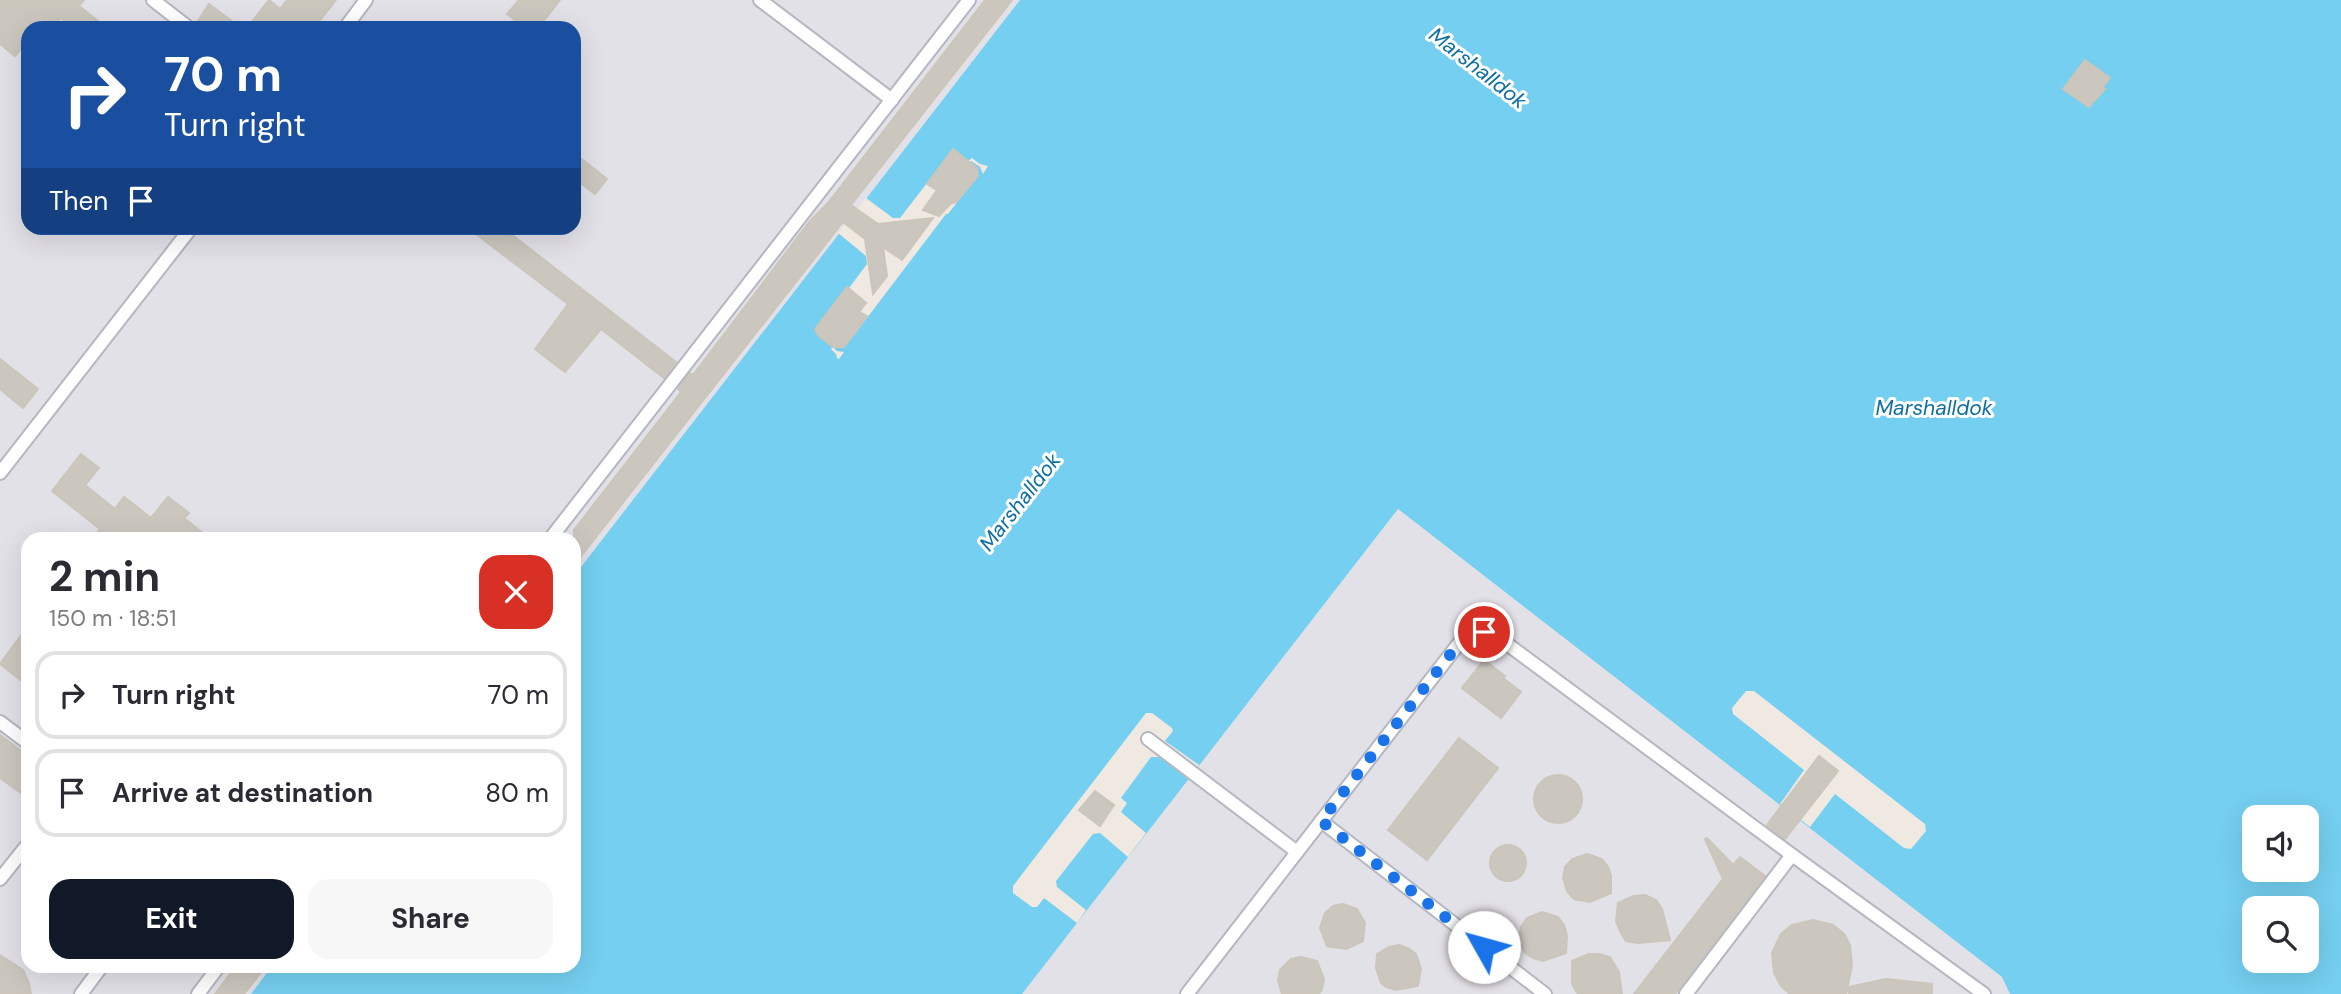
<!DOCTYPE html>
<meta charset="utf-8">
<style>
:root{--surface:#fff;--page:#f7f7f7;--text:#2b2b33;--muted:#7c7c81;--line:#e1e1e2;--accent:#111827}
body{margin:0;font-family:"DM Sans",sans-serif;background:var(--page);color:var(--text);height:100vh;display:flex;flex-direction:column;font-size:26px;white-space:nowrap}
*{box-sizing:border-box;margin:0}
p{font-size:23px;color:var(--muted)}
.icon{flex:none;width:38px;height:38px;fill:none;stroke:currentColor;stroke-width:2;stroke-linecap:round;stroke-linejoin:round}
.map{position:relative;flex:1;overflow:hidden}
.drawer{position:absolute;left:21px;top:532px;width:560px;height:441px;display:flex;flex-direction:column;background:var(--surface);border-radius:21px;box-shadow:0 7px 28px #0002}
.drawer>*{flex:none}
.guide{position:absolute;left:21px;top:21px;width:560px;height:214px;border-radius:21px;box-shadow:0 7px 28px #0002;background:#1a4fa0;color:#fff;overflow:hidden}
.buttons{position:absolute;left:2242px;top:805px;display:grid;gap:14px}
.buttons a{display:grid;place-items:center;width:77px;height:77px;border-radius:14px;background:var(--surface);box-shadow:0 7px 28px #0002;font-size:35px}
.pin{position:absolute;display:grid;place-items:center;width:60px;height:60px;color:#fff;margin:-30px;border:4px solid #fff;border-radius:50%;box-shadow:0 2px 7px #0007}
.me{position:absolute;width:77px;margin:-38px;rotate:308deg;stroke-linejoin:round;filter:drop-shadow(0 0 5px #0008)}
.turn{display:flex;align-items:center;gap:24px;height:147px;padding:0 28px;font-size:32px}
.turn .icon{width:91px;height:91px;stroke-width:2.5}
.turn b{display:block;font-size:49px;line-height:60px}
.then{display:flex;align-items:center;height:66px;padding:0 28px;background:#0003;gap:14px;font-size:26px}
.round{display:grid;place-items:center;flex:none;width:74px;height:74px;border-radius:21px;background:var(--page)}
.overview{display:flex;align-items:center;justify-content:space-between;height:119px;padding:0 28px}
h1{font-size:42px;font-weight:700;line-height:52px}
.button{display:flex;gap:14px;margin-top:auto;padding:14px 28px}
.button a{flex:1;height:80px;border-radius:21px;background:var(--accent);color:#fff;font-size:28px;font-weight:700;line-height:80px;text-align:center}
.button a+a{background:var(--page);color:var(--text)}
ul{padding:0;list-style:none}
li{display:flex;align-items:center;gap:21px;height:88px;margin:0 14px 10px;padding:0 14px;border:4px solid var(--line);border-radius:21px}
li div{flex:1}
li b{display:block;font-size:26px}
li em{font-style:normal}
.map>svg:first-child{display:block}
.industrial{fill:#e3e1e8;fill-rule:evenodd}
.water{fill:#75cff0;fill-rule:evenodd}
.pier{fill:#efe9e1}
.building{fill:#cbc7bf;stroke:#cbc5ba;stroke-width:2}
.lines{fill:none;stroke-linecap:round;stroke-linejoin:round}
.lane-casing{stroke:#b4b7c1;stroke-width:16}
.lane{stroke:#fff;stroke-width:12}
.route{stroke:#1a73e8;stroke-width:12;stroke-dasharray:0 21.6}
.labels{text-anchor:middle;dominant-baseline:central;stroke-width:6;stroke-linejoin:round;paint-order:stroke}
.water-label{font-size:21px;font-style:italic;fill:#0d6fa3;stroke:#fff}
</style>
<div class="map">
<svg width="2341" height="994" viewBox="0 0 2341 994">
<rect width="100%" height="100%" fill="#efe9e1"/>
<g class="industrial">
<path d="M0,0H1020L574,576V539H28V966H272L251,994H0ZM28,28H574V228H28Z"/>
<polygon points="1398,509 2003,978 2010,994 1022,994"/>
</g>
<path class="water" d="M1020,0H2341V994H2010L2002,977L1398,509L1022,994H251L272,966H574V576ZM2254,817H2306V870H2254ZM2254,908H2306V961H2254Z"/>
<g class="pier">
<polygon points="955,151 968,161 972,158 980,164 988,166 983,174 980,167 971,161 971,163 977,168 978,176 948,214 946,214 851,339 844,347 834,348 837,351 844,352 839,359 837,358 836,354 831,349 833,347 817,326 847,287 849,288 867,264 866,256 838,233 866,198 893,218 900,218 951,152"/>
<polygon points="1746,691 1754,691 1925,824 1926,831 1911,849 1904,848 1835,794 1810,827 1780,804 1804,770 1733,714 1732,708"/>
<polygon points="1146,713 1152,713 1172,728 1173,731 1165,741 1199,765 1188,779 1159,757 1151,757 1121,798 1127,803 1121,812 1146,833 1128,857 1100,833 1093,834 1056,881 1057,887 1086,910 1077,923 1044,898 1037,907 1032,907 1013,893 1013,886"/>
</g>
<g class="building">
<polygon points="0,0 84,0 79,6 107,28 74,28 61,18 53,28 28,28 28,41 15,56 0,44"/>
<polygon points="269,0 280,9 287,0 336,0 314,28 247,28"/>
<polygon points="519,0 560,0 538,28 525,28 507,14"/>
<polygon points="985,0 1012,0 851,205 878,224 933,218 902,260 883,247 887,276 873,294 865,239 843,222 574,565 574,530 681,392 678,389 690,373 693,375 810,221 828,203"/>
<polygon points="209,4 241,28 208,28 198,21"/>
<polygon points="2085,60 2110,78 2103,87 2105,89 2089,107 2063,89"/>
<polygon points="953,149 977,168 978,176 956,202 950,204 939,216 923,210 937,190 927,184"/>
<polygon points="574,153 607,179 595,194 574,178"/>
<polygon points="468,228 503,228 676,362 664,378 601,329 565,372 535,349 568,304"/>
<polygon points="847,287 866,303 859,312 867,316 844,347 833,347 819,336 815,329"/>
<polygon points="0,359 38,389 23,408 0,389"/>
<polygon points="81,454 99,468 85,485 115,509 124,497 151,518 168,497 189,513 184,518 210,539 93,539 100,529 52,491"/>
<polygon points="28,626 28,686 0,664"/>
<polygon points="1484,660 1505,676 1503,678 1521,692 1501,718 1462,688"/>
<polygon points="0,735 28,756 28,798 0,778"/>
<polygon points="1459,738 1498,768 1427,860 1388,830"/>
<polygon points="1819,756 1838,771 1785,839 1767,825"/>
<circle cx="1558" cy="799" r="24"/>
<polygon points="1095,791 1114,805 1100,826 1079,810"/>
<polygon points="1707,838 1733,865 1740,857 1765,876 1675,994 1634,994 1723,879 1705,839"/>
<circle cx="1508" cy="863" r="18"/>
<polygon points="1587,854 1602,859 1608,867 1611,876 1611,893 1590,902 1574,899 1567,891 1563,878 1565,867 1572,859"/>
<polygon points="1645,895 1656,900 1662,909 1670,940 1638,943 1626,941 1620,931 1616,921 1618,903 1634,896"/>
<polygon points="1343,904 1357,909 1365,923 1363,941 1346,949 1327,946 1320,928 1325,913 1333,906"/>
<polygon points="1542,912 1558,917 1564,925 1567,936 1566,953 1543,961 1533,958 1524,952 1519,938 1521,927 1527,918"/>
<polygon points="1813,920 1833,925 1844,934 1850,945 1852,966 1846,994 1790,994 1781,986 1774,973 1772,953 1781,934 1792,925"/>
<polygon points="1399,945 1409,949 1416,954 1421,969 1418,986 1396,990 1386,987 1381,983 1376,968 1377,954 1389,947"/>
<polygon points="1589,954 1599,954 1610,957 1619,972 1622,994 1578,994 1572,984 1572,961"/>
<polygon points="0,955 23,970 29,983 31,994 0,994"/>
<polygon points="1301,957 1317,961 1324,979 1322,989 1319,994 1282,994 1278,980 1280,970 1291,959"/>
<polygon points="236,966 266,966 244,994 215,994"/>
<polygon points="1886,979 1932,984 1932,994 1849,994 1849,987"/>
</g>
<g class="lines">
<g class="lane-casing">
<g id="lane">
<polyline points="153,0 189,28"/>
<polyline points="760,0 892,100"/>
<polyline points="345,28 366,0"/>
<polyline points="0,473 191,228"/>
<polyline points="550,539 969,0"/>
<polyline points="0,722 28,743"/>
<polyline points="1148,739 1297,852"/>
<polyline points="1321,821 1545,994"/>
<polyline points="0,879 28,844"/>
<polyline points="81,994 102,966"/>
<polyline points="198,994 219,966"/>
<path d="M1187,994L1460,642C1472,633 1480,631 1495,635L1792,855"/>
<polyline points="1686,994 1792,855 1984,994"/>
</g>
</g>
<use href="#lane" class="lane"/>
</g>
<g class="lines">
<polyline class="route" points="1484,632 1471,634 1460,642 1321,821 1484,947"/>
</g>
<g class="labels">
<g class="water-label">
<text transform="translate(1478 68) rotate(38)">Marshalldok</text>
<text x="1934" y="408">Marshalldok</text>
<text transform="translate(1020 502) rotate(-52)">Marshalldok</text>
</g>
</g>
</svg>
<div class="buttons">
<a><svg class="icon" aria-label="sound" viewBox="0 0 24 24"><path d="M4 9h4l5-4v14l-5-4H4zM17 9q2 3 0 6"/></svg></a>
<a><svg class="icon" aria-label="search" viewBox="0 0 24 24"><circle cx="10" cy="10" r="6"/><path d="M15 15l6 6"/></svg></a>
</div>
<div class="pin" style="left:1484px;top:632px;background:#d93025"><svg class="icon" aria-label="arrive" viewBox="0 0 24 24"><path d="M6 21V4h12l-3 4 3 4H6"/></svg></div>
<svg class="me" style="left:1484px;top:947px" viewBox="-20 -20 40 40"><circle r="19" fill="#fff"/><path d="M0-13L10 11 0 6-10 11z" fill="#1a73e8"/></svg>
<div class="guide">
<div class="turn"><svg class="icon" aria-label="right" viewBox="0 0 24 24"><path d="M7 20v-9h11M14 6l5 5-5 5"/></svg><div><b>70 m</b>Turn right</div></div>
<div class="then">Then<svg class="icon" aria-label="arrive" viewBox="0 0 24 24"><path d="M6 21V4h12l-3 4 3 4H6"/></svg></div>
</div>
<section class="drawer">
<div class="overview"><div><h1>2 min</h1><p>150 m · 18:51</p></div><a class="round" style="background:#d93025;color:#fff"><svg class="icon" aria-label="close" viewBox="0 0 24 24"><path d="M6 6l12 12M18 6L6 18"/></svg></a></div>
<ul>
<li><svg class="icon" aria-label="right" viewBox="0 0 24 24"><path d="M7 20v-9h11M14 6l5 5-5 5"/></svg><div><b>Turn right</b></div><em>70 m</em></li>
<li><svg class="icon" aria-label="arrive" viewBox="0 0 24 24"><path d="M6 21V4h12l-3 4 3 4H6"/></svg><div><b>Arrive at destination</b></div><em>80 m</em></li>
</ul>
<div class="button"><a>Exit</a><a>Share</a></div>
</section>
</div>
